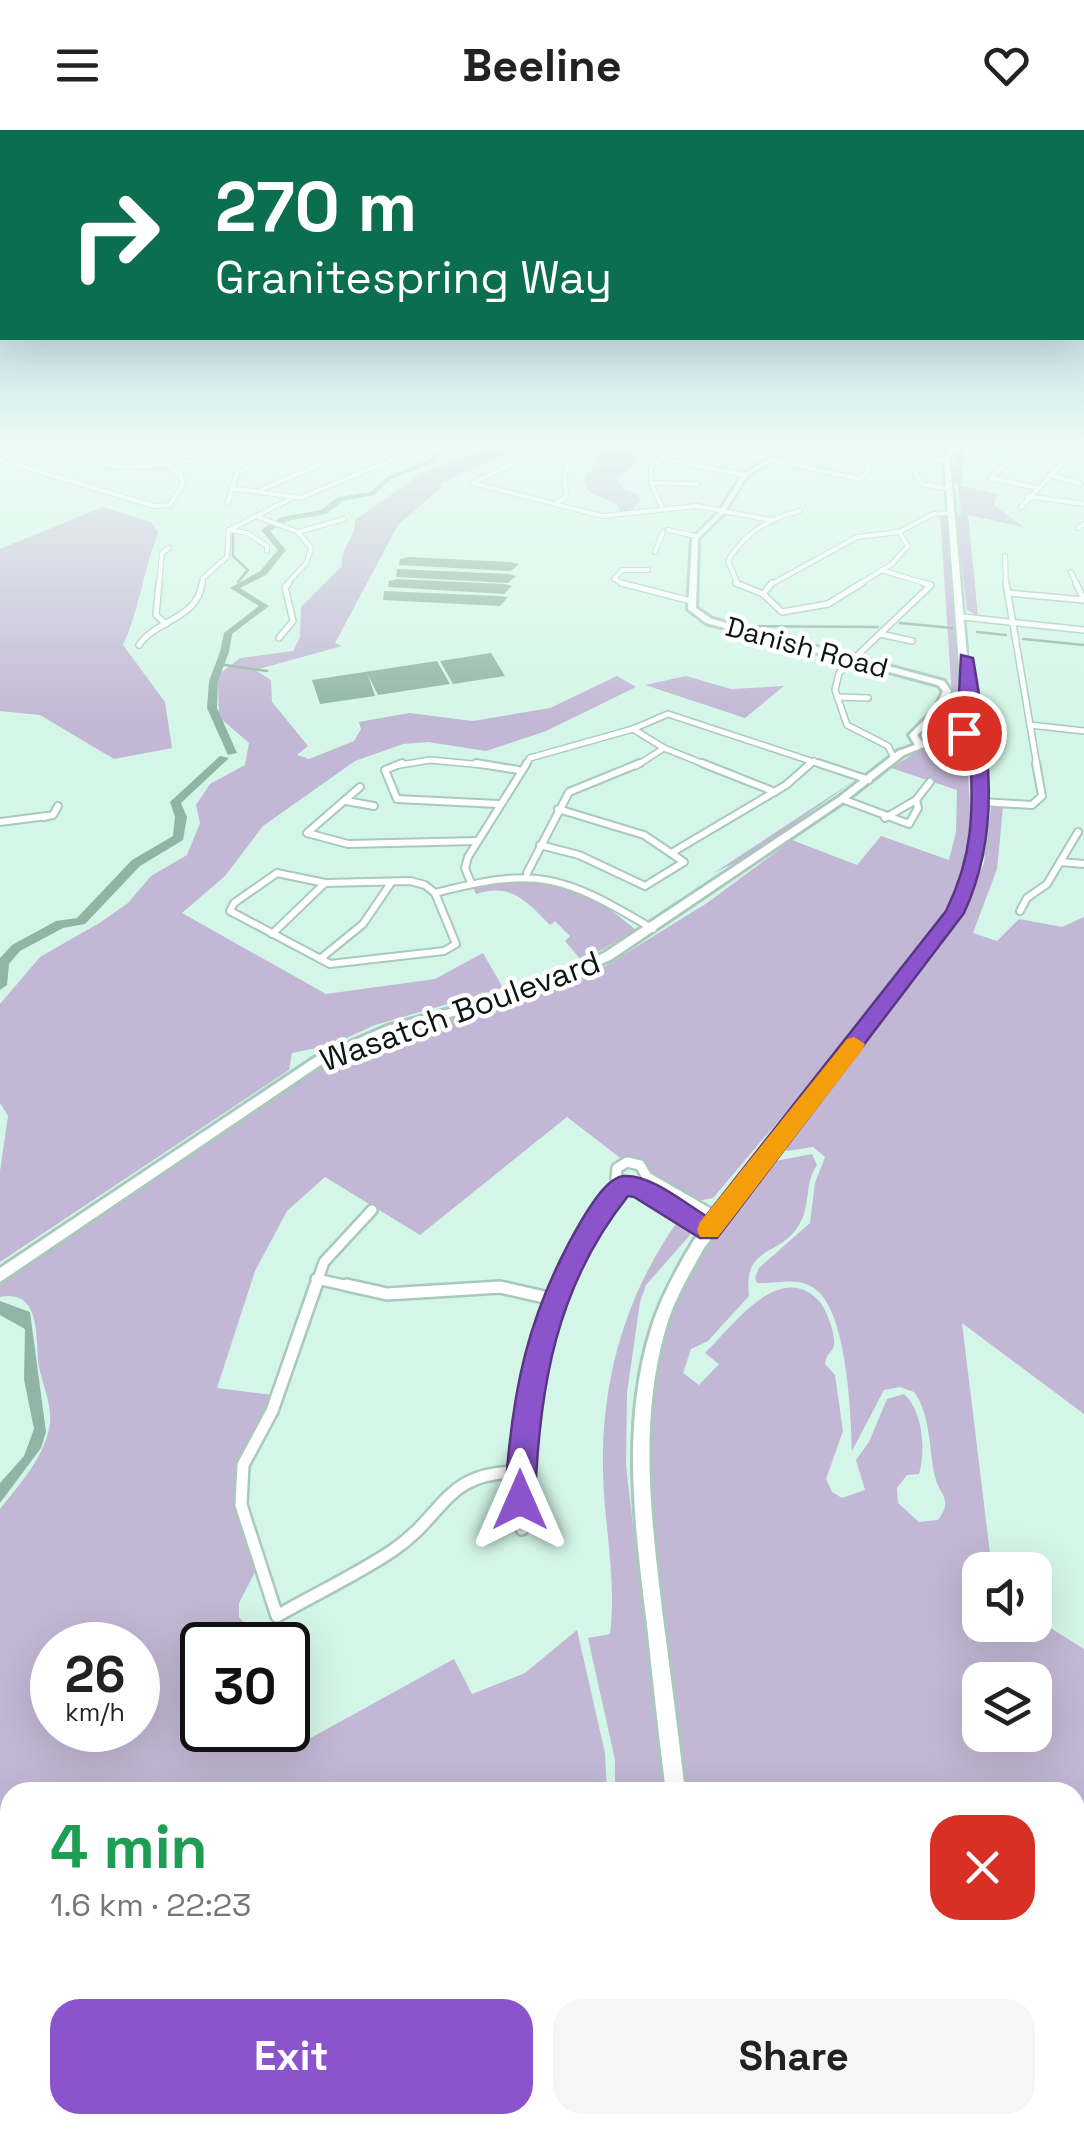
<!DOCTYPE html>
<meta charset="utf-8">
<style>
:root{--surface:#fff;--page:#f6f6f6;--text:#222;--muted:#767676;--accent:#8b54cc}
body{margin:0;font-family:"Space Grotesk",sans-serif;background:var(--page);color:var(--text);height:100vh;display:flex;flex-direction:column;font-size:38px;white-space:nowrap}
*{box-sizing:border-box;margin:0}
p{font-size:32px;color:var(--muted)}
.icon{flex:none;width:55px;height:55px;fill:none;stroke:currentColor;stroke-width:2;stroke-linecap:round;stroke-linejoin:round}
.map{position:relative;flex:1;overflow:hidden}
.sheet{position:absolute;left:0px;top:1652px;width:1085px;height:352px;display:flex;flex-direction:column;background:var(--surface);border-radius:30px 30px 0 0;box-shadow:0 10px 40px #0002}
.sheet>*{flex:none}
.top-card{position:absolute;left:0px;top:0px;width:1085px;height:210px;box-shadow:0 10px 40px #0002;background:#0b6e4f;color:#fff;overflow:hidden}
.buttons{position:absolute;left:962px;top:1422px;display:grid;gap:20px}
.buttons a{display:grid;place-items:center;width:90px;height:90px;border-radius:20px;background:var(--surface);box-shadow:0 10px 40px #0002;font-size:50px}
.speed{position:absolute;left:30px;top:1492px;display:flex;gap:20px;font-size:50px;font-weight:700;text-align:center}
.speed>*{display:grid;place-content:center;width:130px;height:130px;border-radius:50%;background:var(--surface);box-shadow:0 10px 40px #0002;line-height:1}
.speed small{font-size:25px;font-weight:400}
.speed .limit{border:5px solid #111;border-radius:15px;background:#fff;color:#111}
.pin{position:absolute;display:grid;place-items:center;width:85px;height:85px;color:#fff;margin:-42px;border:5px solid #fff;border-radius:50%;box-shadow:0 2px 10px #0007}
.me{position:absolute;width:110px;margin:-55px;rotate:0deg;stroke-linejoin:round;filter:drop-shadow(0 0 8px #0008)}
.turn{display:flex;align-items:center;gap:35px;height:210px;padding:0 50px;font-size:45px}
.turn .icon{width:130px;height:130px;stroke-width:2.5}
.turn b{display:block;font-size:70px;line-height:85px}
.round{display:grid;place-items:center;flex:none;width:105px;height:105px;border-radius:30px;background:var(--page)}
.overview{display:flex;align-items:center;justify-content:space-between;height:170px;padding:0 50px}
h1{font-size:60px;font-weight:600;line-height:75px;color:#1e9e55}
.cta{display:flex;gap:20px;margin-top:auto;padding:20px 50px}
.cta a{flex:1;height:115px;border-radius:30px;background:var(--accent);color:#fff;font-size:40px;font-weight:600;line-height:115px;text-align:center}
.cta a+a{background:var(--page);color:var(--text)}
header{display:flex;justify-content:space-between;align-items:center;height:130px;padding:0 50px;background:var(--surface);font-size:45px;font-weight:600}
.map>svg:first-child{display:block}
.green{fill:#c2b7d4;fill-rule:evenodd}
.water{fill:#90b4a5}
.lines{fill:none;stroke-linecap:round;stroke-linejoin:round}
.stream{stroke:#90b4a5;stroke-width:2.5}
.river{fill:#90b4a5;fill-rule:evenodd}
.street-far5-casing{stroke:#a8c9bb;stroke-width:6}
.street-far4-casing{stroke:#a8c9bb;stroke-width:8}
.street-far3-casing{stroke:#a8c9bb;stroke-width:10}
.street-far2-casing{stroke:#a8c9bb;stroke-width:14}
.street-far1-casing{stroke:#a8c9bb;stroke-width:16}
.street-casing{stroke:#a8c9bb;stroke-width:19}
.secondary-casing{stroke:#a8c9bb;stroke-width:6}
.primary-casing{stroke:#a8c9bb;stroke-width:5}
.street-far5{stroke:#fff;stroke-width:4}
.street-far4{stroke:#fff;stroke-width:5}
.street-far3{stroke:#fff;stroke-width:6}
.street-far2{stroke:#fff;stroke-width:9}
.street-far1{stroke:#fff;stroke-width:11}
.street{stroke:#fff;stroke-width:14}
.secondary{fill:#fff;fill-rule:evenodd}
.primary{fill:#fff;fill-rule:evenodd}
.route{fill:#8b54cc;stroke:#5a3785;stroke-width:2.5}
.slow{fill:#f59e0b}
.labels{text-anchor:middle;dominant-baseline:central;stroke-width:9;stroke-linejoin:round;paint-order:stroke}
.far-street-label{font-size:28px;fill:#091511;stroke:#fff}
.street-label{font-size:32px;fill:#091511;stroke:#fff}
</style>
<header><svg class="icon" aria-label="menu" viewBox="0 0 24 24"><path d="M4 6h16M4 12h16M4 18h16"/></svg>Beeline<svg class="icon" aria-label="heart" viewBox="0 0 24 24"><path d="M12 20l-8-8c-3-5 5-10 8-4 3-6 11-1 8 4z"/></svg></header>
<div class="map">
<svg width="1084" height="2004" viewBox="0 0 1084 2004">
<rect width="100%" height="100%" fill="#d4f6e8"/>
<g class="green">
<path d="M498,313H534L438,354L443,356L398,395L335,513L342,516L255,540L271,550L272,572L308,616L297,625L309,629L354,611L361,599L359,592L409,583L473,591L550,578L617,546L636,557L546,601L486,621L428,612L403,614L355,631L263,696L225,746L182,783L326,864L435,849L483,823L503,858L375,895L331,915L292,923L289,940L0,1132V1041L8,986L0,973V874L40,827L101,792L128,773L151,746L187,725L200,693L196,675L210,654L245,635L249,613L219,587L218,545L240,528L293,521L300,507L301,477L342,436C340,418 356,408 355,390L419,345Z"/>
<polygon points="597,313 658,313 636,325 637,334 616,348 623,359 639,365 640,371 632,380 621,382 617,374 590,363 583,352 596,331 593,320"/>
<polygon points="956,313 965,315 961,356 997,364 994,375 1023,397 968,385 978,486 967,480 956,387 961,384 958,355 953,349"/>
<path d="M103,377L151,392L158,403C143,441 140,478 123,515L165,572L172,618L114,629L40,585L0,581V419Z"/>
<polygon points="940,384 949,386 951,408 961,603 951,610 929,610 924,605 952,568"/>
<polygon points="686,546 731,559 784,556 745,588 645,555"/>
<path d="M955,618L967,623L972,712L954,772L903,844L713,1068L698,1071L654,1045L639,1030H623L567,987L420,1105L325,1047L287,1081L255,1141L217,1258L273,1265L242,1327L235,1357L238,1390L255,1442L239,1473V1487L251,1500L268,1497L274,1515H202V1600H288V1556L307,1610L454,1529L472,1564L525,1543L577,1500L605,1623L607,1662H10V1729H0V1379C19,1355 42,1330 49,1299C54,1280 43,1256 39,1237C35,1213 43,1158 0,1167V1155L320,937L387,906L562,856L599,840L707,773L792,710L857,735L881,706L949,730L956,702L957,660L891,638L920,620ZM52,1515H138V1600H52Z"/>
<polygon points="855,650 749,726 714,743"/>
<path d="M991,676L1003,677L997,739L973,803L997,811L1019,789L1062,797L1084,787V1284L962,1193L992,1440H980V1495H1035V1488L1084,1519V2004H723L722,1995H1075V1662H684C660,1428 583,1222 771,1032L812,1024L817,1035C804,1054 811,1076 799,1095C779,1128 743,1114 749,1166L708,1211L691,1219L683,1243L699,1255L719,1234L705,1223C732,1197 779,1129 819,1171C826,1178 836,1205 834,1215C832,1224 826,1223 825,1234L835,1245L843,1301L826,1349L832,1362L842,1368L865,1360L856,1330L869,1312L887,1269L904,1264C923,1281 926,1321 919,1344L907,1345L897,1358L898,1373L919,1392L938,1390C941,1385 945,1381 945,1375C946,1366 940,1361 937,1353C928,1327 933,1288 914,1262L900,1257L884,1260L852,1321C851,1284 847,1175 812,1157C795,1147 776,1154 757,1153L755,1148L759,1138L810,1093L815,1053L825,1027L813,1017L787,1021L782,1016L964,779L984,733ZM980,1550H1035V1605H980Z"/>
<path d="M534,746L597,769L636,800L582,831L565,811L570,806L555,791L550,795C525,770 511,753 476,764L472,755Z"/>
<path d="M680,1088L691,1095L690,1105L646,1155L640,1172L627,1263L626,1335L664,1662H615V1630L588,1508L610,1504C617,1449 604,1396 603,1342C601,1249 626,1163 680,1088Z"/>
<polygon points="577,1995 699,1995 700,2004 577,2004"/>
</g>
<g class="water">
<polygon points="408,427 511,432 519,434 511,441 399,435 400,429"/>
<polygon points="397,439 508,444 516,446 508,453 396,447"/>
<polygon points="397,449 504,454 512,456 504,464 388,457 389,451"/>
<polygon points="384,461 499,466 508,467 500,476 383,470"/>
<polygon points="491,523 505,546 453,554 440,531"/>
<polygon points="437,531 450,554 378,565 368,545 375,566 320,574 312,550"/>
<polygon points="0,1171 30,1182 46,1302 41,1318 0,1373 0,1353 24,1326 34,1299 24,1249 25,1199 0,1185"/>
</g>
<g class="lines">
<g class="stream">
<polyline points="233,404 233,426 248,440 238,452"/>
<polyline points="900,493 953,498"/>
<polyline points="741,496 878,497"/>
<polyline points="977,502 1006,505"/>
<polyline points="1023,509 1084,515"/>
<polyline points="218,534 267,541"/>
</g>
<g class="river">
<polygon points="441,313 447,313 433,332 391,349 374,365 343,371 326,384 287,391 270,401 286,420 266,445 240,458 269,476 232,504 229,522 218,551 217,578 237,623 228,625 207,578 209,551 220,522 224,503 259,476 230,458 260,441 278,420 261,400 282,387 321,380 338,367 370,362 387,347 429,330"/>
<polygon points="220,626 229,628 181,673 187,687 183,710 140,736 85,794 63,798 20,821 9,834 7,855 0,860 0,828 12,815 56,791 77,788 132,730 173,706 175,687 170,672"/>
</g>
<g class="street-far5-casing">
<g id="street-far5">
<path d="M40,313C90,341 139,341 194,330"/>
<polyline points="102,313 142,324 180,320"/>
<polyline points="231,313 281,321"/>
<polyline points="0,324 39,313"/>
<polyline points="969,324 965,320 969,315 1023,320"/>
<polyline points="660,328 745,345"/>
<polyline points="0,330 154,376 170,375 183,354 181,345 168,336"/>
<polyline points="772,330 860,349 869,340 868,333 889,323 947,331"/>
<polyline points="435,335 448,329 455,313"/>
<polyline points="915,343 922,354 950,359"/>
<polyline points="1049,345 1081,354"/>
<polyline points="991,348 1030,313"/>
<polyline points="991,348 1036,358"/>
<polyline points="474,352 538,322 574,321"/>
<polyline points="473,353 602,386 697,376 770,390"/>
<polyline points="651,353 697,354"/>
<polyline points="231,358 300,368 392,330 415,313"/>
<polyline points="260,360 373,313"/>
<polyline points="1027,366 1084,374"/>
<polyline points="228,372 237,343 291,313"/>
<polyline points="555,374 567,366 564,348 574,313"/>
<polyline points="662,377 651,353 651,338 682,313"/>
<polyline points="1021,377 1069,326 1084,322"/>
<polyline points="258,387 298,402 311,418 307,432 286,455"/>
<polyline points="1078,398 1084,394"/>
<polyline points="229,400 247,403 267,416 267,421"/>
<polyline points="668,400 696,406"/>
<polyline points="298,402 344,389"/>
<polyline points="655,422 663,402"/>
<polyline points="1005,426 1006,455"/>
<polyline points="881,440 931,455"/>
<polyline points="1071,442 1077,455"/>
<polyline points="159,455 162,423 169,418"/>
<polyline points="202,455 203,448 227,427 229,400 290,369"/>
<polyline points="627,455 614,449 622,440 648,440"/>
<path d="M738,455L728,431C744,403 769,388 800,381"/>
<polyline points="770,455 857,407 899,402 933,384 952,383"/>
<polyline points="858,455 892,434 908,416 899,402"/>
</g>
</g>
<g class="street-far4-casing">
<g id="street-far4">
<polyline points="159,453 156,485 166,494"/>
<polyline points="621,453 691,471"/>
<polyline points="736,453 763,464 782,482 828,474 862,453"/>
<polyline points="1006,453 1037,636"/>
<polyline points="1076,453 1084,470"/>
<polyline points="1008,463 1084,470"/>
<polyline points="763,464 772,453"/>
<polyline points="963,487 1084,500"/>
<polyline points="880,504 912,511"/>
<polyline points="279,508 293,491 285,457 289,453"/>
<path d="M139,515C157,489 198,489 202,453"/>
<polyline points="837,567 868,568"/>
<polyline points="1030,595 1084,601"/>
<polyline points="633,599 664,618 709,636"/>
<polyline points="894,628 888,616 847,595 835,560 839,543 931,455 924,453"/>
<polyline points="394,636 430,630 493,636"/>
<polyline points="525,636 530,628 633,599 668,584 826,636"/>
<polyline points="636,636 664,618"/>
<polyline points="808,636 814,631"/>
</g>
</g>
<g class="street-far3-casing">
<g id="street-far3">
<polyline points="402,633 385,640 397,669 498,674"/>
<polyline points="476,633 518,640"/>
<polyline points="702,633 775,662"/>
<polyline points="818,633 869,650"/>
<polyline points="360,657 307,703 348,714 477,711"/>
<polyline points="842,669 909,694 918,678 916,670 930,652"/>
<polyline points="346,671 374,676"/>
<polyline points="982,672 1032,675 1042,666 1036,633"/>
<polyline points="43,687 53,685 58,676"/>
<polyline points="885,688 916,670"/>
<polyline points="0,692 47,686"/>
<polyline points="540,715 579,725 645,756 684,732 644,705 558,679"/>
<polyline points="673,722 786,655 811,633"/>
<polyline points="1060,732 1084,734"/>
<polygon points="277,743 325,753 410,751 425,755 435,763 456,814 444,821 330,834 230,781 234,773"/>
<polyline points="527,743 569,662 640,633"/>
<polyline points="471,753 465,738 468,727 527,633"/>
<path d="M435,763C539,736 562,745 653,799"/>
<polyline points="1020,781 1027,768 1047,754 1078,702"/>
<polyline points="272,804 325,753"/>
<polyline points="320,829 363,794 391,753"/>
</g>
</g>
<g class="street-far2-casing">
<g id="street-far2">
<polyline points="709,1100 638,1057 623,1056 616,1049 617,1038 627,1032 640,1035 647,1047 718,1088"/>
<polyline points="316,1149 358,1158"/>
<polyline points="315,1158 324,1132 372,1080"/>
<polyline points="485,1158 504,1158"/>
<polyline points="557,1158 593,1091 623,1056"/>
</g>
</g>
<g class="street-far1-casing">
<g id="street-far1">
<path d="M316,1155L272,1281L243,1335L241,1375L277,1486C315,1464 356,1445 392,1421C446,1385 443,1342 518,1342"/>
<polyline points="347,1155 387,1164 500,1157 553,1169"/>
<path d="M522,1399C520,1317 524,1232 558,1155"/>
</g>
</g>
<g class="street-casing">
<polyline id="street" points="568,1995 569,2004"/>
</g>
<g class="secondary-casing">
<g id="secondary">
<polygon points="796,313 802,313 747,346 723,384 698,409 696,478 712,489 944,551 951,561 942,582 917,605 922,612 957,607 961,591 965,589 969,591 964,611 929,615 904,625 845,671 612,829 538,863 394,902 322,934 0,1152 0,1138 314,928 387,896 530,857 604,823 839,667 898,621 915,615 909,605 935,579 943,561 938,555 706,493 688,479 692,409 719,382 743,344"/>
<path d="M979,615L983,618L986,713L963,777L704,1118C689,1145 673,1171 665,1201C639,1292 651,1387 662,1480C670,1541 678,1601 685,1662H666C659,1607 653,1551 647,1495C635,1397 621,1295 651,1199C661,1167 677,1138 694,1110L953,776L976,713L975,618Z"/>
<polygon points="701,1995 723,1995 724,2004 702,2004"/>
</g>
</g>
<g class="primary-casing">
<polygon id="primary" points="949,313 955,313 950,331 975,617 970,620 965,617 944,331"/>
</g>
<use href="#street-far5" class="street-far5"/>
<use href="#street-far4" class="street-far4"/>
<use href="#street-far3" class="street-far3"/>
<use href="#street-far2" class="street-far2"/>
<use href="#street-far1" class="street-far1"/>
<use href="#street" class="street"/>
<use href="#secondary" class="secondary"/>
<use href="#primary" class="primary"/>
</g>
<linearGradient id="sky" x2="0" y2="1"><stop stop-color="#85b4cd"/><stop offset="0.53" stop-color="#ecfbf5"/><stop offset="1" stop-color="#ecfbf5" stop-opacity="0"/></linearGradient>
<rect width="1084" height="593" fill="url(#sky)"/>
<path class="route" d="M961,525L973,528C988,617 1003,698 964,783L717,1108H700L634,1067L628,1066C556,1156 539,1258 535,1370L531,1381L520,1385L509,1381L505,1370C511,1263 527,1182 583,1088C591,1075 608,1047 624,1046C652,1045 683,1072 706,1086L946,781C977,718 972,674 970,606L957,603Z"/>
<polygon class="slow" points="854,907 865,914 862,920 718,1107 700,1107 697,1100 700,1092 847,909"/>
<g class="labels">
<g class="far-street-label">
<text transform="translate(807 517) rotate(15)">Danish Road</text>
</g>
<g class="street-label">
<text transform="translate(460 881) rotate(-20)">Wasatch Boulevard</text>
</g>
</g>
</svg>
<div class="buttons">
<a><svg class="icon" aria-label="sound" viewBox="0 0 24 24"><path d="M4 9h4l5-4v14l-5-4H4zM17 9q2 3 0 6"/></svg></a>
<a><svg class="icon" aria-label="layers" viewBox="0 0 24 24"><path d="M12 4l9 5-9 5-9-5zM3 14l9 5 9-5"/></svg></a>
</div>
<div class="speed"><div>26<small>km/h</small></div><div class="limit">30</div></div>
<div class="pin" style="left:964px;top:603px;background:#d93025"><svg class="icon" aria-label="arrive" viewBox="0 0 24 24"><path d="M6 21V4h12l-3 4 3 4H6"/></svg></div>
<svg class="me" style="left:520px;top:1370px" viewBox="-20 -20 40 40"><path d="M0-17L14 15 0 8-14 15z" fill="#8b54cc" stroke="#fff" stroke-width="4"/></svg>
<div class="top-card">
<div class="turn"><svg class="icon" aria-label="right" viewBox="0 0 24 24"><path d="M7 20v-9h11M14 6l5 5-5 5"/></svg><div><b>270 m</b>Granitespring Way</div></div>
</div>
<section class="sheet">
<div class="overview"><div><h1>4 min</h1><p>1.6 km · 22:23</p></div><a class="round" style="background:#d93025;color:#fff"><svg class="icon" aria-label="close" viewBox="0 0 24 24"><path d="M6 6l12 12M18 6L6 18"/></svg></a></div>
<div class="cta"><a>Exit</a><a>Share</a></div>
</section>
</div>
